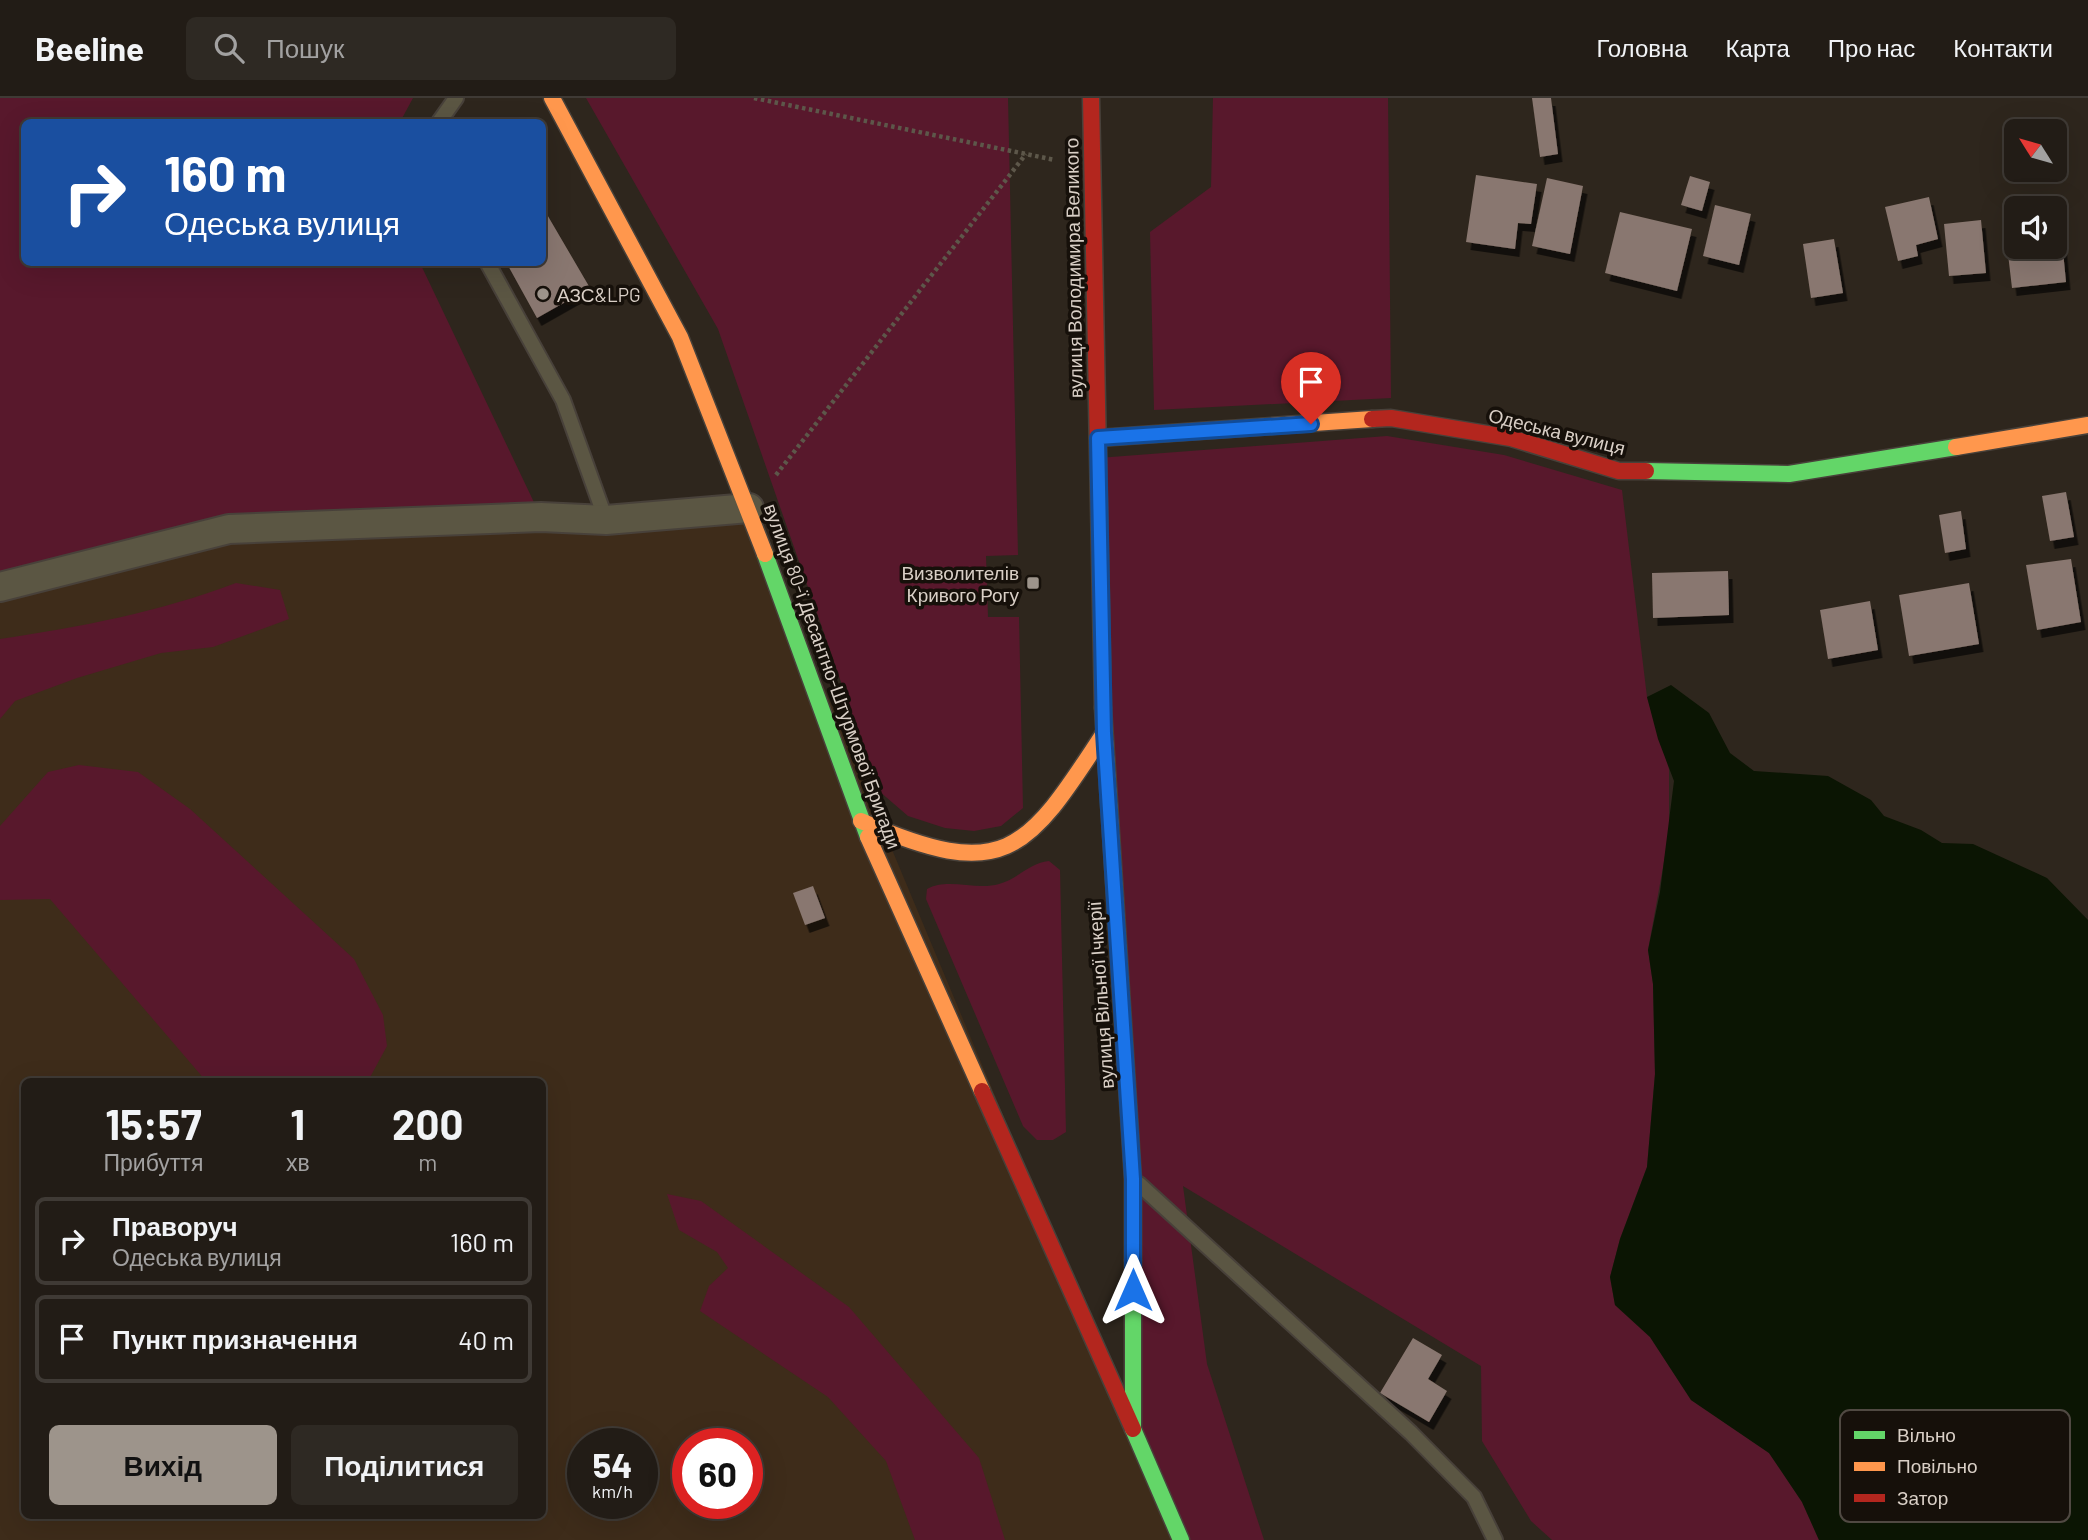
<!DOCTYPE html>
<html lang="uk">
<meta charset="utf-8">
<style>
:root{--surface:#221c16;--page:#2e2923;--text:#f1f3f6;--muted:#a2a1a1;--line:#3f3a35;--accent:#9d948b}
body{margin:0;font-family:Barlow,sans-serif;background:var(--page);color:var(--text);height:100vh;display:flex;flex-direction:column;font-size:26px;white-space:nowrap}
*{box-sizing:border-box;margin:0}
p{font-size:23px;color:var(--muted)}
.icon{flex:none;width:38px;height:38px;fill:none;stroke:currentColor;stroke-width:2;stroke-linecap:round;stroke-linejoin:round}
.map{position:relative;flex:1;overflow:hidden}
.side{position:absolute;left:21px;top:980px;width:525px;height:441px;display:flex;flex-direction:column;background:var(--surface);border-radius:10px;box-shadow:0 7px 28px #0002,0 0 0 2px var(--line)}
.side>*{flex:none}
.hud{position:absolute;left:21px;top:21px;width:525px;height:147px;border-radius:10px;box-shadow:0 7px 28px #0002,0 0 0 2px var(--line);background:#1a4fa0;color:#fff;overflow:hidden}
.needle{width:46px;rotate:307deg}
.buttons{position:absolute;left:2004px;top:21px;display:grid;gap:14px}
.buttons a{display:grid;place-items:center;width:63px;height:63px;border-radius:10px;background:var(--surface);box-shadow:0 7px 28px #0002,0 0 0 2px var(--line);font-size:35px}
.speed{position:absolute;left:567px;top:1330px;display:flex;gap:14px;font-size:35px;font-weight:700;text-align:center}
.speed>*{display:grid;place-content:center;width:91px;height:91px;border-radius:50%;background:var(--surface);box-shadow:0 7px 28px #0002,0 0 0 2px var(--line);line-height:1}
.speed small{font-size:18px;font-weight:400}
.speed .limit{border:10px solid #d22;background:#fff;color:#111}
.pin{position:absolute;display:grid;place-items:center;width:60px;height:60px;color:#fff;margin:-72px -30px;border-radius:50% 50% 50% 0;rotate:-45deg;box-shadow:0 0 7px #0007}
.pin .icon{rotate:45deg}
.me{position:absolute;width:77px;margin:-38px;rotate:0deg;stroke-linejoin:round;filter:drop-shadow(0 0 5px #0008)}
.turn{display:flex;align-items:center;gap:24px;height:147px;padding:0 28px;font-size:32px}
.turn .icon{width:91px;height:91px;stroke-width:2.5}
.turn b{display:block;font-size:49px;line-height:60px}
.eta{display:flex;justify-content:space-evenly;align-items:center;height:119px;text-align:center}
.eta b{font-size:42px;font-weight:700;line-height:49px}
.action{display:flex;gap:14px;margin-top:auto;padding:14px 28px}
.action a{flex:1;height:80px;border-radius:10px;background:var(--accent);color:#111;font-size:28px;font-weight:700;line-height:80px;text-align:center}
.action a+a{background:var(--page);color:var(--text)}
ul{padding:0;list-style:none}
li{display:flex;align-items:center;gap:21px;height:88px;margin:0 14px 10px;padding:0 14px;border:4px solid var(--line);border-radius:10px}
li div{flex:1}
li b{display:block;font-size:26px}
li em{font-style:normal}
header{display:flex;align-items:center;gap:42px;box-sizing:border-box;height:98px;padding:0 35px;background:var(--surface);border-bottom:2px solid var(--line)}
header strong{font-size:33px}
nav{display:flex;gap:38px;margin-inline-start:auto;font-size:24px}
.search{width:490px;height:63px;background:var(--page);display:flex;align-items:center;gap:18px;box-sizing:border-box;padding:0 24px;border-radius:10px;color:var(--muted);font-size:26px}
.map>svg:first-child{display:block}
.built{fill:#3e2c1a;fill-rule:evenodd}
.green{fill:#58182c}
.water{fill:#0b1503}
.building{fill:#89776f;filter:url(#shadow)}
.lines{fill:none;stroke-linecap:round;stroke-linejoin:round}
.lane-casing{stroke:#48413a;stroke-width:18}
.street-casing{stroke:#48413a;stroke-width:32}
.fast-casing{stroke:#48413a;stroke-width:19}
.slow-casing{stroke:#48413a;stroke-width:19}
.jam-casing{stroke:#48413a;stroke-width:19}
.path{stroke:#5d574a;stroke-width:4.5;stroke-dasharray:3.5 3.5;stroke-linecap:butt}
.lane{stroke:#5b5643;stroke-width:14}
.street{stroke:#5b5643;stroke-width:28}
.fast{stroke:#63d668;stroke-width:16}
.slow{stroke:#ff974d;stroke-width:16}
.jam{stroke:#b3261e;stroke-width:16}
.route-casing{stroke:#114b97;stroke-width:18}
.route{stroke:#1a73e8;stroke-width:12}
.poi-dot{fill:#9d948b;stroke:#16100a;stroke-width:2.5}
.labels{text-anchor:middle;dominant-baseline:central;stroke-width:7;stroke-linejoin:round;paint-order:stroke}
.street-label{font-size:19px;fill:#d9cfc6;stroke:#16100a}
.poi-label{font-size:19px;fill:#d9cfc6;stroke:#16100a;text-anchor:start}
.key{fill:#16100a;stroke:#504942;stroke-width:2}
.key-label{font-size:19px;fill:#d9cfc6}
</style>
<header>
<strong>Beeline</strong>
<div class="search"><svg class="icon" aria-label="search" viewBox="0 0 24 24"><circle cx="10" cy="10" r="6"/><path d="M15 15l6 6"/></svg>Пошук</div>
<nav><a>Головна</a><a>Карта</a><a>Про нас</a><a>Контакти</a></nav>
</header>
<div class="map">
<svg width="2088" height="1442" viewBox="0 0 2088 1442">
<defs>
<filter id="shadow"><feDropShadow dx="4.5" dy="8" stdDeviation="0" flood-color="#0009"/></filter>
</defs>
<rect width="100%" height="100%" fill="#2e261d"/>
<path class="built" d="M749,410L1181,1442H0V489L229,431ZM24,984H542V1418H24ZM583,1346H642V1405H583ZM688,1346H747V1405H688Z"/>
<g class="green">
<polygon points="0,0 413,0 400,24 24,24 24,164 420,165 541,419 229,431 0,489"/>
<polygon points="586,0 1008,0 1018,457 986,458 988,519 1019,519 1023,710 1001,728 974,733 945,730 908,718 879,693 718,231"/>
<polygon points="1213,0 1388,0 1391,300 1154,312 1150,134 1211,89"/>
<polygon points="1387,338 1504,357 1622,392 1647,599 1669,671 1669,736 1648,852 1653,886 1655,976 1647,1069 1620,1141 1610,1179 1615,1207 1650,1239 1691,1302 1769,1355 1802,1404 1819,1442 1552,1442 1531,1423 1482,1343 1481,1268 1183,1088 1207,1266 1264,1442 1181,1442 1133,1331 1098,360"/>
<path d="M236,485L280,492L289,521L213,549L161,555L77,580L15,603L0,621V541C81,529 159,514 236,485Z"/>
<polygon points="79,667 138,674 190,711 354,861 383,917 387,948 368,983 206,983 50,801 0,802 0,728 48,674"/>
<path d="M1049,763L1060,772L1066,1034L1053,1042H1037L1023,1028L926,801L927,791C948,779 976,793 999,786C1018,781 1029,765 1049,763Z"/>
<polygon points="667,1096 701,1103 849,1209 979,1360 1005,1442 915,1442 886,1363 828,1299 700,1213 709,1188 728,1170 717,1154 679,1132"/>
</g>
<polygon class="water" points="1671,587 1709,615 1730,655 1754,673 1828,678 1871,702 1884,718 1921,732 1942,745 1973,746 2047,780 2088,822 2088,1442 1819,1442 1802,1404 1769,1355 1691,1302 1650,1239 1615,1207 1610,1179 1620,1141 1647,1069 1655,976 1653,886 1648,852 1660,794 1674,683 1658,641 1647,599"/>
<g class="building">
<polygon points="1532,0 1551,0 1558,56 1540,59"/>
<polygon points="1476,77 1537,86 1531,126 1518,125 1515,151 1466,144"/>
<polygon points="1690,78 1710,84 1702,113 1681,107"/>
<polygon points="1547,80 1583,88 1570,156 1532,148"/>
<polygon points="1929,99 1938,141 1916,147 1918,158 1898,163 1885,109"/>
<polygon points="1715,107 1751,116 1739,167 1703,158"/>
<polygon points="542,108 590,190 537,220 506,164 542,164"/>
<polygon points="1620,114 1692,131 1677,193 1605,175"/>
<polygon points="1981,122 1986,175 1949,178 1944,126"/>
<polygon points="2061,133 2066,184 2012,190 2006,139 2016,138 2016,149 2054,149 2054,134"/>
<polygon points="1834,141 1843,195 1811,200 1803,146"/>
<polygon points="2066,394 2074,439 2050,443 2042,398"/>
<polygon points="1961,413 1966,451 1945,455 1939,417"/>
<polygon points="2071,461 2081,524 2037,532 2026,467"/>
<polygon points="1728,473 1729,517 1653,520 1652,475"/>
<polygon points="1969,485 1979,546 1909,558 1899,497"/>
<polygon points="1870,503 1878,552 1828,561 1820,512"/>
<polygon points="813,788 825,820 805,827 793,795"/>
<polygon points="1413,1240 1442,1257 1428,1281 1447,1293 1429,1324 1380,1295"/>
</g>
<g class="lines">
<g class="lane-casing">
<g id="lane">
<polyline points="439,24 456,0"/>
<polyline points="487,164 563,302 606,422"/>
<polyline points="1139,1086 1411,1335 1474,1399 1495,1442"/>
</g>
</g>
<g class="street-casing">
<polyline id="street" points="0,489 229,431 541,419 606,422 749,410"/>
</g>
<g class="fast-casing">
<g id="fast">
<polyline points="1646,373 1789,376 1956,349"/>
<polyline points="765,456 868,739"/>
<polyline points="1133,1162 1133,1331 1181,1442"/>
</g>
</g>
<g class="slow-casing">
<g id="slow">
<polyline points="552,0 680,239 765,456"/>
<polyline points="1098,340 1372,321"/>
<polyline points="1956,349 2088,327"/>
<polyline points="1103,610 1133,1081 1133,1162"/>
<path d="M861,723C1004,785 1025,757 1104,635"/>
<polyline points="868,739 982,993"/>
</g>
</g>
<g class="jam-casing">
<g id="jam">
<polyline points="1091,0 1103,610"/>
<polyline points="1372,321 1391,320 1511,340 1619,373 1646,373"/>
<polyline points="982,993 1133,1331"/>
</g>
</g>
<g class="path">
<polyline points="754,0 1055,62"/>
<polyline points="776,377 1026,56"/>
</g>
<use href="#lane" class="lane"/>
<use href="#street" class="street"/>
<use href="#fast" class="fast"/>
<use href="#slow" class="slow"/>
<use href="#jam" class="jam"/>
</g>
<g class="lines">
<g class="route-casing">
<polyline id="route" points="1133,1192 1133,1081 1104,635 1098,340 1311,326"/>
</g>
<use href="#route" class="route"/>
</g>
<g class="poi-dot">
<circle cx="543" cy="196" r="7"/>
<rect x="1026" y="478" width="14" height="14" rx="3.5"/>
</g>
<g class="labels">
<g class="street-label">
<text transform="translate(1073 170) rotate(-91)">вулиця Володимира Великого</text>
<text transform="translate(1557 333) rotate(14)">Одеська вулиця</text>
<text transform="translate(833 578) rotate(70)">вулиця 80-ї Десантно-Штурмової Бригади</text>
<text transform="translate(1100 897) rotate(-94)">вулиця Вільної Ічкерії</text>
</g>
<g class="poi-label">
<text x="557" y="196">АЗС&amp;LPG</text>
<text x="1019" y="474" text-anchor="end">Визволителів<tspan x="1019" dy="22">Кривого Рогу</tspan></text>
</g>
</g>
<rect x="1840" y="1312" width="230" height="112" rx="10" class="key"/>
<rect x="1854" y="1333" width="31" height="8" fill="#63d668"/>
<rect x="1854" y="1364" width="31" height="9" fill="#ff974d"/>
<rect x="1854" y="1396" width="31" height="8" fill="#b3261e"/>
<g class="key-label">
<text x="1897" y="1344">Вільно</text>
<text x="1897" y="1375">Повільно</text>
<text x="1897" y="1407">Затор</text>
</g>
</svg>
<div class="buttons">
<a><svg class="needle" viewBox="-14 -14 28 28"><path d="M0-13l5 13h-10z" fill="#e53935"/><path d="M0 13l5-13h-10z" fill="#a2a1a1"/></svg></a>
<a><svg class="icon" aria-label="sound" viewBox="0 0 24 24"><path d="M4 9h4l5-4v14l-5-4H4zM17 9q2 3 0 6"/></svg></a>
</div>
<div class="speed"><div>54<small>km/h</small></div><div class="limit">60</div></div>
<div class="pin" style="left:1311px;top:326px;background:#d93025"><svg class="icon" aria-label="arrive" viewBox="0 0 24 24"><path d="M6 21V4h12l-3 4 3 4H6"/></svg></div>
<svg class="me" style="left:1133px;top:1192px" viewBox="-20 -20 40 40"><path d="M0-17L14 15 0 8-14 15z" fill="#1a73e8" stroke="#fff" stroke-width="4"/></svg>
<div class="hud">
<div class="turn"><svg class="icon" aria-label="right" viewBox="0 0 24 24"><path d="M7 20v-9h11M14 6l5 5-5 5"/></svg><div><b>160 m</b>Одеська вулиця</div></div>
</div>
<section class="side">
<div class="eta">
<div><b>15:57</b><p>Прибуття</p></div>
<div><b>1</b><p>хв</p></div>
<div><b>200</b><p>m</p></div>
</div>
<ul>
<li><svg class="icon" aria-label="right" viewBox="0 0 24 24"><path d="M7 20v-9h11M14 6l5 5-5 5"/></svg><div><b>Праворуч</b><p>Одеська вулиця</p></div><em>160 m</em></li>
<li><svg class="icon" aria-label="arrive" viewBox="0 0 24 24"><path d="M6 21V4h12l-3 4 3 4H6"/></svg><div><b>Пункт призначення</b></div><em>40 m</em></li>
</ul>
<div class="action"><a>Вихід</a><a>Поділитися</a></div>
</section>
</div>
